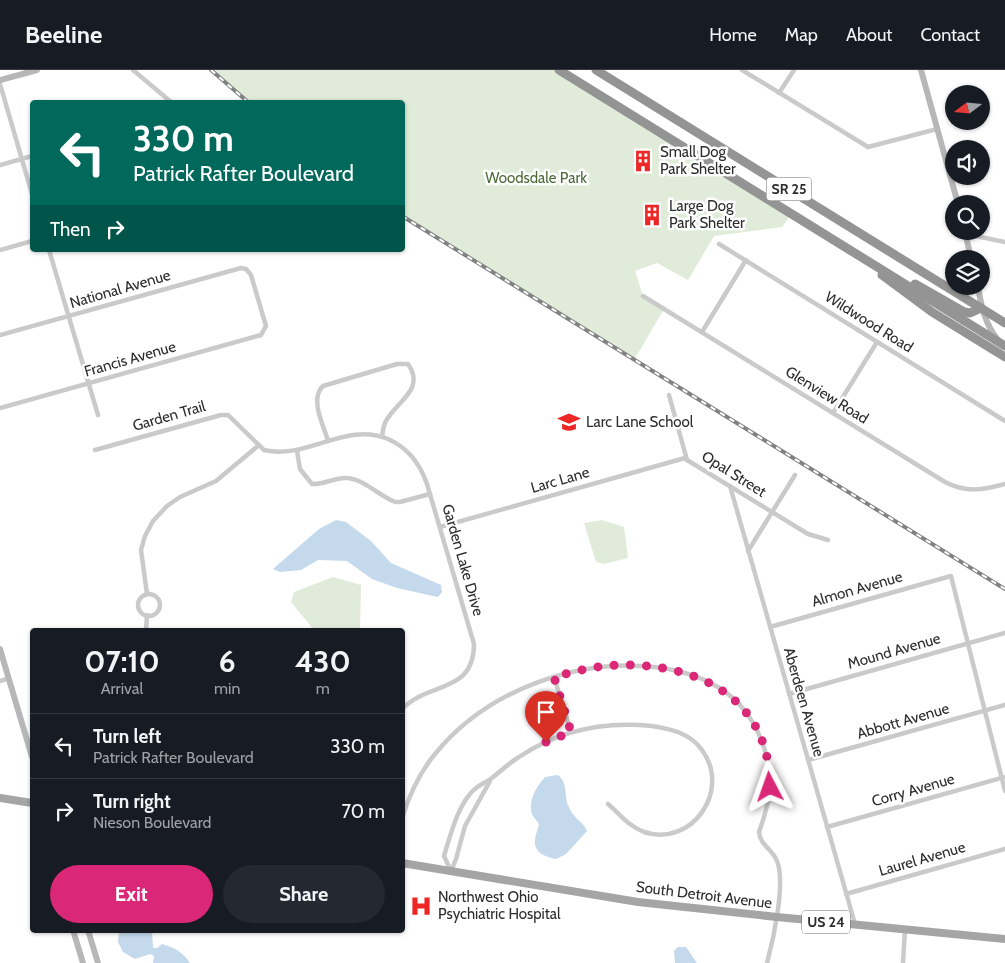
<!DOCTYPE html>
<style>
:root{--surface:#171b24;--page:#242831;--text:#f1f3f6;--muted:#9ea1a6;--line:#363941;--accent:#db2777}
body{margin:0;font-family:Cabin,sans-serif;background:var(--page);color:var(--text);height:100vh;display:flex;flex-direction:column;font-size:19px;white-space:nowrap}
*{box-sizing:border-box;margin:0}
p{font-size:16px;color:var(--muted)}
.icon{flex:none;width:28px;height:28px;fill:none;stroke:currentColor;stroke-width:2;stroke-linecap:round;stroke-linejoin:round}
.map{position:relative;flex:1;overflow:hidden}
.sheet{position:absolute;left:30px;top:558px;width:375px;height:305px;display:flex;flex-direction:column;background:var(--surface);border-radius:5px;box-shadow:0 1px 4px #0004}
.sheet>*{flex:none}
.hud{position:absolute;left:30px;top:30px;width:375px;height:152px;border-radius:5px;box-shadow:0 1px 4px #0004;background:#00695c;color:#fff;overflow:hidden}
.needle{width:32px;rotate:254deg}
.tools{position:absolute;left:945px;top:15px;display:grid;gap:10px}
.tools a{display:grid;place-items:center;width:45px;height:45px;border-radius:50%;background:var(--surface);box-shadow:0 1px 4px #0004;font-size:25px}
.pin{position:absolute;display:grid;place-items:center;width:42px;height:42px;color:#fff;margin:-51px -21px;border-radius:50% 50% 50% 0;rotate:-45deg;box-shadow:0 0 5px #0007}
.pin .icon{rotate:45deg}
.me{position:absolute;width:55px;margin:-28px;rotate:356deg;stroke-linejoin:round;filter:drop-shadow(0 0 4px #0008)}
.turn{display:flex;align-items:center;gap:18px;height:105px;padding:0 20px;font-size:22px}
.turn .icon{width:65px;height:65px;stroke-width:2.5}
.turn b{display:block;font-size:35px;line-height:42px}
.then{display:flex;align-items:center;height:48px;padding:0 20px;background:#0003;gap:10px;font-size:19px}
.eta{display:flex;justify-content:space-evenly;align-items:center;height:85px;text-align:center}
.eta b{font-size:30px;font-weight:800;line-height:35px}
.action{display:flex;gap:10px;margin-top:auto;padding:10px 20px}
.action a{flex:1;height:58px;border-radius:30px;background:var(--accent);color:#fff;font-size:20px;font-weight:800;line-height:58px;text-align:center}
.action a+a{background:var(--page);color:var(--text)}
ul{padding:0;list-style:none}
li{display:flex;align-items:center;gap:15px;height:65px;padding:0 20px;border-top:1px solid var(--line)}
li div{flex:1}
li b{display:block;font-size:19px}
li em{font-style:normal}
header{display:flex;align-items:center;gap:30px;box-sizing:border-box;height:70px;padding:0 25px;background:var(--surface);border-bottom:1px solid var(--line)}
header strong{font-size:24px}
nav{display:flex;gap:28px;margin-inline-start:auto;font-size:18px}
.map>svg:first-child{display:block}
.green{fill:#e1ebd9}
.water{fill:#c4d9ec}
.lines{fill:none;stroke-linecap:round;stroke-linejoin:round}
.street{stroke:#cacaca;stroke-width:4.5}
.secondary{stroke:#b7b7b7;stroke-width:6}
.primary{stroke:#a5a5a5;stroke-width:8}
.highway{stroke:#949494;stroke-width:9}
.rail-casing{stroke:#828282;stroke-width:4}
.rail{stroke:#fff;stroke-width:2;stroke-dasharray:5.5;stroke-linecap:butt}
.route{stroke:#db2777;stroke-width:9;stroke-dasharray:0 16.2}
.labels{text-anchor:middle;dominant-baseline:central;stroke-width:5;stroke-linejoin:round;paint-order:stroke}
.shield{fill:#fff;stroke:#6c6c6c;stroke-width:1}
.shield-label{font-size:14px;font-weight:bold;fill:#2d2d2d}
.poi-label{font-size:15px;fill:#2d2d2d;stroke:#fff;text-anchor:start}
.park-label{font-size:15px;fill:#4b6a38;stroke:#fff}
.street-label{font-size:15px;fill:#2d2d2d;stroke:#fff}
</style>
<header>
<strong>Beeline</strong>
<nav><a>Home</a><a>Map</a><a>About</a><a>Contact</a></nav>
</header>
<div class="map">
<svg width="1005" height="893" viewBox="0 0 1005 893">
<rect width="100%" height="100%" fill="#fff"/>
<g class="green">
<polygon points="211,0 559,0 792,143 782,157 714,166 688,210 657,193 635,201 643,226 664,239 634,290 403,146 402,32 248,32"/>
<polygon points="602,450 624,457 628,488 604,494 596,492 584,453"/>
<polygon points="333,507 361,515 360,560 314,560 291,532 294,522"/>
</g>
<g class="water">
<polygon points="336,450 346,452 371,471 391,493 441,515 442,522 438,527 397,518 372,509 347,491 318,490 301,500 280,502 273,499 319,459"/>
<path d="M558,705C568,713 564,724 568,735C573,749 583,751 587,761L566,784L556,789C546,787 534,783 535,771C535,765 538,760 539,754C537,751 533,747 532,744C528,730 537,716 545,707Z"/>
<path d="M119,860H152L153,878H157L162,874C175,878 183,882 190,893H153L154,886L150,884L135,889L123,882L118,872Z"/>
<polygon points="678,877 686,877 697,893 675,893 674,881"/>
</g>
<g class="lines">
<g class="street">
<polyline points="133,0 171,32"/>
<polyline points="742,0 868,77 937,59"/>
<polyline points="0,14 32,124"/>
<polyline points="779,23 794,0"/>
<polyline points="0,95 32,86"/>
<polyline points="966,164 1005,172"/>
<polyline points="719,174 1005,351"/>
<polyline points="0,180 32,171"/>
<polyline points="49,180 98,345"/>
<path d="M643,226L945,412C966,423 983,420 1005,414"/>
<polyline points="702,262 746,190"/>
<polyline points="0,265 241,198 246,199 251,205 266,256 261,265 0,338"/>
<polyline points="669,325 687,390 808,464 828,470"/>
<polyline points="833,343 877,272"/>
<path d="M328,371C324,356 309,329 323,316L397,294H408C426,319 397,331 386,351C383,356 383,361 382,367"/>
<path d="M95,380L221,345H228L264,380C307,390 346,351 388,369C409,378 420,394 427,414L474,574C474,624 429,611 402,639"/>
<path d="M297,381L300,399L312,414C324,415 335,407 347,408C364,409 379,426 395,432H400L430,424"/>
<polyline points="730,416 855,854"/>
<polyline points="440,457 685,388 687,390"/>
<polyline points="748,481 795,405"/>
<polyline points="147,524 141,480 145,466 153,451 167,436 180,427 216,411 259,375"/>
<circle cx="149" cy="535" r="11"/>
<polyline points="770,557 951,506 1005,721"/>
<polyline points="146,560 147,545"/>
<polyline points="554,607 571,662"/>
<polyline points="0,611 9,608"/>
<polyline points="789,624 1005,563"/>
<polyline points="808,690 1005,635"/>
<path d="M402,748C409,726 420,702 435,684C488,619 581,586 663,598C701,604 736,621 755,656C765,676 771,696 770,718C769,733 764,748 759,762C760,775 773,780 777,791C786,813 773,871 767,893"/>
<polyline points="827,757 1005,707"/>
<path d="M451,801L444,786C450,766 459,731 476,718C481,714 487,712 492,708C501,701 509,693 519,687C559,660 604,651 652,656C671,659 690,663 702,680C732,721 691,778 644,762C628,756 620,744 608,734"/>
<polyline points="451,801 456,789 465,756 490,711"/>
<polyline points="846,824 1005,779"/>
<polyline points="903,893 905,859"/>
</g>
<g class="secondary">
<polyline points="921,0 958,134"/>
<polyline points="0,10 37,0"/>
<polyline points="965,161 971,189"/>
<path d="M978,216C981,236 985,254 998,270"/>
<polyline points="0,579 32,687"/>
<polyline points="73,860 83,893"/>
<polyline points="88,860 98,893"/>
</g>
<g class="primary">
<polyline points="0,728 32,733"/>
<polyline points="402,793 638,832 777,847 1005,869"/>
</g>
<g class="highway">
<polyline points="559,0 1005,276"/>
<polyline points="596,0 1005,253"/>
<polyline points="882,205 932,242 1005,287"/>
<polyline points="915,214 964,242 970,243 981,238"/>
</g>
<g class="rail-casing">
<g id="rail">
<polyline points="211,0 248,32"/>
<polyline points="402,146 1005,519"/>
</g>
</g>
<use href="#rail" class="rail"/>
</g>
<g class="lines">
<path class="route" d="M546,672L571,662L554,607C576,601 599,595 622,595C701,594 770,630 770,717"/>
</g>
<defs>
<g id="building-bare" transform="scale(1.725)"><path d="M-4-6H4V6H1V3H-1V6H-4ZM-2.5-4.3h1.7v1.8h-1.7ZM.8-4.3h1.7v1.8H.8ZM-2.5-1h1.7V.8h-1.7ZM.8-1h1.7V.8H.8Z" fill="#ed2725" stroke="#fff" stroke-width="2.5" paint-order="stroke"/></g>
<g id="school-bare" transform="scale(1.725)"><path d="M0-5L7-2L0 1L-7-2ZM-4 1L0 2.5L4 1V4Q0 6-4 4Z" fill="#ed2725" stroke="#fff" stroke-width="2.5" paint-order="stroke"/></g>
<g id="hospital-bare" transform="scale(1.725)"><path d="M-5-5h3v3.5h4V-5h3V5h-3V1.5h-4V5h-3Z" fill="#ed2725" stroke="#fff" stroke-width="2.5" paint-order="stroke"/></g>
</defs>
<g fill-rule="evenodd">
<use href="#building-bare" x="643" y="91"/>
<use href="#building-bare" x="652" y="145"/>
<use href="#school-bare" x="569" y="352"/>
<use href="#hospital-bare" x="421" y="836"/>
</g>
<g class="labels">
<g class="shield">
<rect x="766.5" y="107.5" width="45" height="23" rx="4"/>
<rect x="802" y="840.5" width="48" height="23" rx="4"/>
</g>
<g class="shield-label">
<text x="789" y="119">SR 25</text>
<text x="826" y="852">US 24</text>
</g>
<g class="poi-label">
<text x="660" y="82">Small Dog<tspan x="660" dy="17">Park Shelter</tspan></text>
<text x="669" y="136">Large Dog<tspan x="669" dy="17">Park Shelter</tspan></text>
<text x="586" y="352">Larc Lane School</text>
<text x="438" y="827">Northwest Ohio<tspan x="438" dy="17">Psychiatric Hospital</tspan></text>
</g>
<g class="park-label">
<text x="536" y="108">Woodsdale Park</text>
</g>
<g class="street-label">
<text transform="translate(120 219) rotate(-16)">National Avenue</text>
<text transform="translate(869 252) rotate(32)">Wildwood Road</text>
<text transform="translate(130 289) rotate(-16)">Francis Avenue</text>
<text transform="translate(827 325) rotate(32)">Glenview Road</text>
<text transform="translate(169 346) rotate(-16)">Garden Trail</text>
<text transform="translate(734 404) rotate(32)">Opal Street</text>
<text transform="translate(560 410) rotate(-16)">Larc Lane</text>
<text transform="translate(463 490) rotate(74)">Garden Lake Drive</text>
<text transform="translate(857 519) rotate(-16)">Almon Avenue</text>
<text transform="translate(894 581) rotate(-16)">Mound Avenue</text>
<text transform="translate(804 632) rotate(74)">Aberdeen Avenue</text>
<text transform="translate(903 651) rotate(-16)">Abbott Avenue</text>
<text transform="translate(913 720) rotate(-16)">Corry Avenue</text>
<text transform="translate(922 789) rotate(-16)">Laurel Avenue</text>
<text transform="translate(704 825) rotate(7)">South Detroit Avenue</text>
</g>
</g>
</svg>
<div class="tools">
<a><svg class="needle" viewBox="-14 -14 28 28"><path d="M0-13l5 13h-10z" fill="#e53935"/><path d="M0 13l5-13h-10z" fill="#9ea1a6"/></svg></a>
<a><svg class="icon" aria-label="sound" viewBox="0 0 24 24"><path d="M4 9h4l5-4v14l-5-4H4zM17 9q2 3 0 6"/></svg></a>
<a><svg class="icon" aria-label="search" viewBox="0 0 24 24"><circle cx="10" cy="10" r="6"/><path d="M15 15l6 6"/></svg></a>
<a><svg class="icon" aria-label="layers" viewBox="0 0 24 24"><path d="M12 4l9 5-9 5-9-5zM3 14l9 5 9-5"/></svg></a>
</div>
<div class="pin" style="left:546px;top:672px;background:#d93025"><svg class="icon" aria-label="arrive" viewBox="0 0 24 24"><path d="M6 21V4h12l-3 4 3 4H6"/></svg></div>
<svg class="me" style="left:770px;top:717px" viewBox="-20 -20 40 40"><path d="M0-17L14 15 0 8-14 15z" fill="#db2777" stroke="#fff" stroke-width="4"/></svg>
<div class="hud">
<div class="turn"><svg class="icon" aria-label="left" viewBox="0 0 24 24"><path d="M17 20v-9H6M10 6l-5 5 5 5"/></svg><div><b>330 m</b>Patrick Rafter Boulevard</div></div>
<div class="then">Then<svg class="icon" aria-label="right" viewBox="0 0 24 24"><path d="M7 20v-9h11M14 6l5 5-5 5"/></svg></div>
</div>
<section class="sheet">
<div class="eta">
<div><b>07:10</b><p>Arrival</p></div>
<div><b>6</b><p>min</p></div>
<div><b>430</b><p>m</p></div>
</div>
<ul>
<li><svg class="icon" aria-label="left" viewBox="0 0 24 24"><path d="M17 20v-9H6M10 6l-5 5 5 5"/></svg><div><b>Turn left</b><p>Patrick Rafter Boulevard</p></div><em>330 m</em></li>
<li><svg class="icon" aria-label="right" viewBox="0 0 24 24"><path d="M7 20v-9h11M14 6l5 5-5 5"/></svg><div><b>Turn right</b><p>Nieson Boulevard</p></div><em>70 m</em></li>
</ul>
<div class="action"><a>Exit</a><a>Share</a></div>
</section>
</div>
